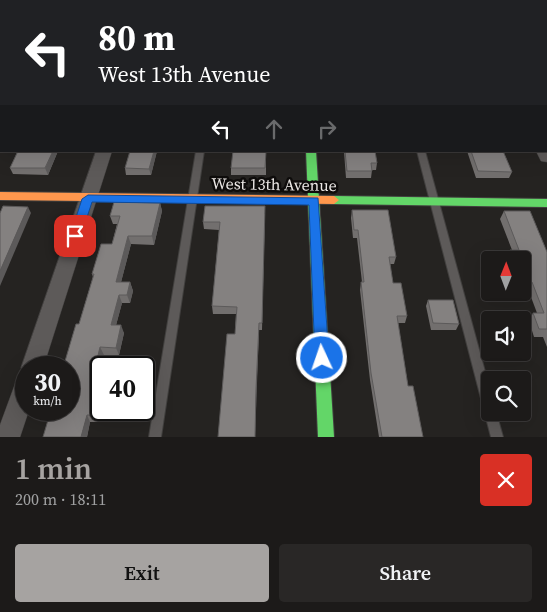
<!DOCTYPE html>
<meta charset="utf-8">
<style>
:root{--surface:#1c1a19;--page:#292726;--text:#f1f3f6;--muted:#a0a1a2;--line:#3a3838;--accent:#a6a3a1}
body{margin:0;font-family:"Source Serif 4",serif;background:var(--page);color:var(--text);height:100vh;display:flex;flex-direction:column;font-size:19px;white-space:nowrap}
*{box-sizing:border-box;margin:0}
p{font-size:16px;color:var(--muted)}
.icon{flex:none;width:28px;height:28px;fill:none;stroke:currentColor;stroke-width:2;stroke-linecap:round;stroke-linejoin:round}
.map{position:relative;height:437px;overflow:hidden}
.drawer{display:flex;flex-direction:column;background:var(--surface);flex:1}
.drawer>*{flex:none}
.hud{position:absolute;left:0px;top:0px;width:548px;height:152px;box-shadow:0 5px 20px #0002,0 0 0 1px var(--line);background:#202124;color:#fff;overflow:hidden}
.needle{width:32px;rotate:1deg}
.buttons{position:absolute;left:481px;top:251px;display:grid;gap:10px}
.buttons a{display:grid;place-items:center;width:50px;height:50px;border-radius:5px;background:var(--surface);box-shadow:0 5px 20px #0002,0 0 0 1px var(--line);font-size:25px}
.speed{position:absolute;left:15px;top:356px;display:flex;gap:10px;font-size:25px;font-weight:700;text-align:center}
.speed>*{display:grid;place-content:center;width:65px;height:65px;border-radius:50%;background:var(--surface);box-shadow:0 5px 20px #0002,0 0 0 1px var(--line);line-height:1}
.speed small{font-size:12px;font-weight:400}
.speed .limit{border:2px solid #111;border-radius:8px;background:#fff;color:#111}
.pin{position:absolute;display:grid;place-items:center;width:42px;height:42px;color:#fff;margin:-21px;border-radius:10px;box-shadow:0 2px 8px #0006}
.me{position:absolute;width:55px;margin:-28px;rotate:357deg;stroke-linejoin:round;filter:drop-shadow(0 0 4px #0008)}
.turn{display:flex;align-items:center;gap:18px;height:105px;padding:0 15px;font-size:22px}
.turn .icon{width:65px;height:65px;stroke-width:2.5}
.turn b{display:block;font-size:35px;line-height:42px}
.lanes{display:flex;align-items:center;height:48px;padding:0 15px;background:#0003;justify-content:center;gap:25px;direction:ltr}
.lanes .off{opacity:.35}
.round{display:grid;place-items:center;flex:none;width:52px;height:52px;border-radius:5px;background:var(--page)}
.overview{display:flex;align-items:center;justify-content:space-between;height:85px;padding:0 15px}
h1{font-size:30px;font-weight:600;line-height:38px;color:var(--accent)}
.button{display:flex;gap:10px;margin-top:auto;padding:10px 15px}
.button a{flex:1;height:58px;border-radius:5px;background:var(--accent);color:#111;font-size:20px;font-weight:600;line-height:58px;text-align:center}
.button a+a{background:var(--page);color:var(--text)}
.map>svg:first-child{display:block}
.lines{fill:none;stroke-linecap:round;stroke-linejoin:round}
.lane-casing{stroke:#42403f;stroke-width:2}
.street-casing{stroke:#42403f;stroke-width:1}
.fast-casing{stroke:#42403f;stroke-width:2}
.slow-casing{stroke:#42403f;stroke-width:2}
.lane{fill:#5d5a59;fill-rule:evenodd}
.street{fill:#5d5a59;fill-rule:evenodd}
.fast{fill:#63d668;fill-rule:evenodd}
.slow{fill:#ff974d;fill-rule:evenodd}
.wall{fill:#726f6e}
.shaded-wall{fill:#5c5a5a}
.building{fill:#848180;stroke:#5c5a5a}
.route{fill:#1a73e8;stroke:#114b97}
.labels{text-anchor:middle;dominant-baseline:central;stroke-width:5;stroke-linejoin:round;paint-order:stroke}
.street-label{font-size:16px;fill:#ece8e6;stroke:#0e0c0b}
</style>
<div class="map">
<svg width="547" height="437" viewBox="0 0 547 437">
<rect width="100%" height="100%" fill="#252321"/>
<g class="lines">
<g class="lane-casing">
<g id="lane">
<rect x="223" y="0" width="6" height="1"/>
<rect x="383" y="0" width="6" height="1"/>
<polygon points="542,0 547,0 547,4 546,1"/>
<rect x="0" y="136" width="1" height="6"/>
<polygon points="196,151 204,151 161,437 149,437"/>
<polygon points="417,151 425,151 490,390 490,412 496,412 503,437 491,437"/>
</g>
</g>
<g class="street-casing">
<g id="street">
<rect x="149" y="0" width="10" height="1"/>
<rect x="298" y="0" width="10" height="1"/>
<rect x="459" y="0" width="10" height="1"/>
<polygon points="546,147 547,147 547,162 541,161 536,151 546,151"/>
<polygon points="96,151 112,151 43,368 26,368 26,410 29,410 20,437 0,437 0,425 18,376 24,374 21,368"/>
</g>
</g>
<g class="fast-casing">
<g id="fast">
<polygon points="306,151 316,151 334,437 318,437"/>
<polygon points="334,196 547,199 547,207 334,204 329,200"/>
</g>
</g>
<g class="slow-casing">
<polygon id="slow" points="0,192 334,196 339,200 334,204 0,200"/>
</g>
<use href="#lane" class="lane"/>
<use href="#street" class="street"/>
<use href="#fast" class="fast"/>
<use href="#slow" class="slow"/>
</g>
<g class="wall">
<rect x="241" y="0" width="34" height="1"/>
<polygon points="18,151 58,151 48,175 13,174 10,168"/>
<polygon points="157,151 151,175 126,175 125,168"/>
<polygon points="266,151 266,175 231,175 231,168"/>
<polygon points="340,151 375,151 377,163 376,170 372,170 371,178 346,178 344,152 341,152"/>
<polygon points="467,151 503,151 512,172 509,178 476,178"/>
<polygon points="160,203 162,211 154,245 131,244 121,282 130,282 133,291 130,303 122,303 116,325 124,333 119,355 104,355 97,381 101,410 106,410 103,422 90,422 87,437 79,324 93,277 92,274 112,244 117,224 113,224 110,216"/>
<polygon points="352,210 396,257 394,264 390,264 393,283 407,316 405,323 398,323 408,386 423,437 379,437 370,380 360,290 361,282 362,282 357,238 353,238 351,218"/>
<polygon points="504,211 547,252 547,347 543,337 534,337 529,321 533,313 537,313 528,289 522,289 522,260 507,260 507,258 510,250 512,250 500,219"/>
<polygon points="265,214 262,330 259,330 256,396 235,334 236,314 213,314 212,306 219,230 204,229 203,222"/>
<polygon points="428,300 459,324 456,330 431,330 426,306"/>
</g>
<g class="shaded-wall">
<polygon points="1,63 1,73 0,75 0,65"/>
<polygon points="53,151 58,151 48,175 45,168"/>
<polygon points="154,151 157,151 151,175 149,169"/>
<polygon points="160,203 162,211 154,245 152,236"/>
<polygon points="28,207 31,213 0,286 0,271"/>
<polygon points="128,236 131,244 119,290 116,282"/>
<polygon points="130,282 133,291 130,303 127,295"/>
<polygon points="119,295 122,303 114,333 111,325"/>
<polygon points="259,323 259,330 255,437 256,389"/>
<polygon points="121,325 124,333 119,355 116,348"/>
<polygon points="100,347 104,355 95,389 92,381"/>
<polygon points="101,407 101,410 106,410 103,422 99,415"/>
<polygon points="87,415 90,422 87,437 81,437"/>
</g>
<g class="building">
<polygon points="25,0 49,0 49,1 24,1"/>
<polygon points="100,0 122,0 121,1 100,1"/>
<rect x="173" y="0" width="20" height="1"/>
<rect x="251" y="0" width="24" height="1"/>
<rect x="325" y="0" width="25" height="1"/>
<polygon points="415,0 438,0 439,1 416,1"/>
<polygon points="495,0 539,0 540,1 496,1"/>
<polygon points="1,34 1,63 0,65 0,36"/>
<polygon points="546,37 547,38 547,94 546,93"/>
<polygon points="18,151 53,151 45,168 10,168"/>
<polygon points="130,151 154,151 149,169 125,168"/>
<polygon points="233,151 266,151 265,168 231,168"/>
<polygon points="345,151 375,151 377,163 371,163 372,171 347,171"/>
<polygon points="471,151 503,151 512,172 478,171"/>
<polygon points="114,202 160,203 152,236 128,236 116,282 130,282 127,295 119,295 111,325 121,325 116,348 100,347 92,381 101,381 101,407 99,415 87,415 81,437 43,437 51,410 69,410 69,368 63,368 76,324 79,324 94,274 92,274 101,244 112,244 120,216 110,216"/>
<polygon points="3,206 28,207 0,271 0,213"/>
<polygon points="205,206 265,206 262,323 259,323 256,389 255,437 218,437 227,334 235,334 237,307 212,306 220,222 203,222"/>
<polygon points="352,210 388,210 396,257 389,257 393,283 401,283 407,316 397,316 408,386 413,386 423,437 382,437 371,373 361,282 364,282 358,230 354,230"/>
<polygon points="504,211 530,211 547,252 547,329 539,329 533,313 544,313 532,282 522,281 522,260 514,260 510,250 519,250"/>
<polygon points="428,300 453,300 459,324 433,323"/>
</g>
<polygon class="route" points="88,195 318,198 329,358 327,363 322,365 317,363 315,358 309,205 92,202 80,239 71,239 70,236 82,199"/>
<g class="labels">
<g class="street-label">
<text transform="translate(274 184) rotate(1)">West 13th Avenue</text>
</g>
</g>
</svg>
<div class="buttons">
<a><svg class="needle" viewBox="-14 -14 28 28"><path d="M0-13l5 13h-10z" fill="#e53935"/><path d="M0 13l5-13h-10z" fill="#a0a1a2"/></svg></a>
<a><svg class="icon" aria-label="sound" viewBox="0 0 24 24"><path d="M4 9h4l5-4v14l-5-4H4zM17 9q2 3 0 6"/></svg></a>
<a><svg class="icon" aria-label="search" viewBox="0 0 24 24"><circle cx="10" cy="10" r="6"/><path d="M15 15l6 6"/></svg></a>
</div>
<div class="speed"><div>30<small>km/h</small></div><div class="limit">40</div></div>
<div class="pin" style="left:75px;top:236px;background:#d93025"><svg class="icon" aria-label="arrive" viewBox="0 0 24 24"><path d="M6 21V4h12l-3 4 3 4H6"/></svg></div>
<svg class="me" style="left:322px;top:358px" viewBox="-20 -20 40 40"><circle r="17" fill="#1a73e8" stroke="#fff" stroke-width="3"/><path d="M0-11L8 9 0 5-8 9z" fill="#fff"/></svg>
<div class="hud">
<div class="turn"><svg class="icon" aria-label="left" viewBox="0 0 24 24"><path d="M17 20v-9H6M10 6l-5 5 5 5"/></svg><div><b>80 m</b>West 13th Avenue</div></div>
<div class="lanes"><svg class="icon" aria-label="left" viewBox="0 0 24 24"><path d="M17 20v-9H6M10 6l-5 5 5 5"/></svg><svg class="icon off" aria-label="ahead" viewBox="0 0 24 24"><path d="M12 20V5M6 11l6-6 6 6"/></svg><svg class="icon off" aria-label="right" viewBox="0 0 24 24"><path d="M7 20v-9h11M14 6l5 5-5 5"/></svg></div>
</div>
</div>
<section class="drawer">
<div class="overview"><div><h1>1 min</h1><p>200 m · 18:11</p></div><a class="round" style="background:#d93025;color:#fff"><svg class="icon" aria-label="close" viewBox="0 0 24 24"><path d="M6 6l12 12M18 6L6 18"/></svg></a></div>
<div class="button"><a>Exit</a><a>Share</a></div>
</section>
